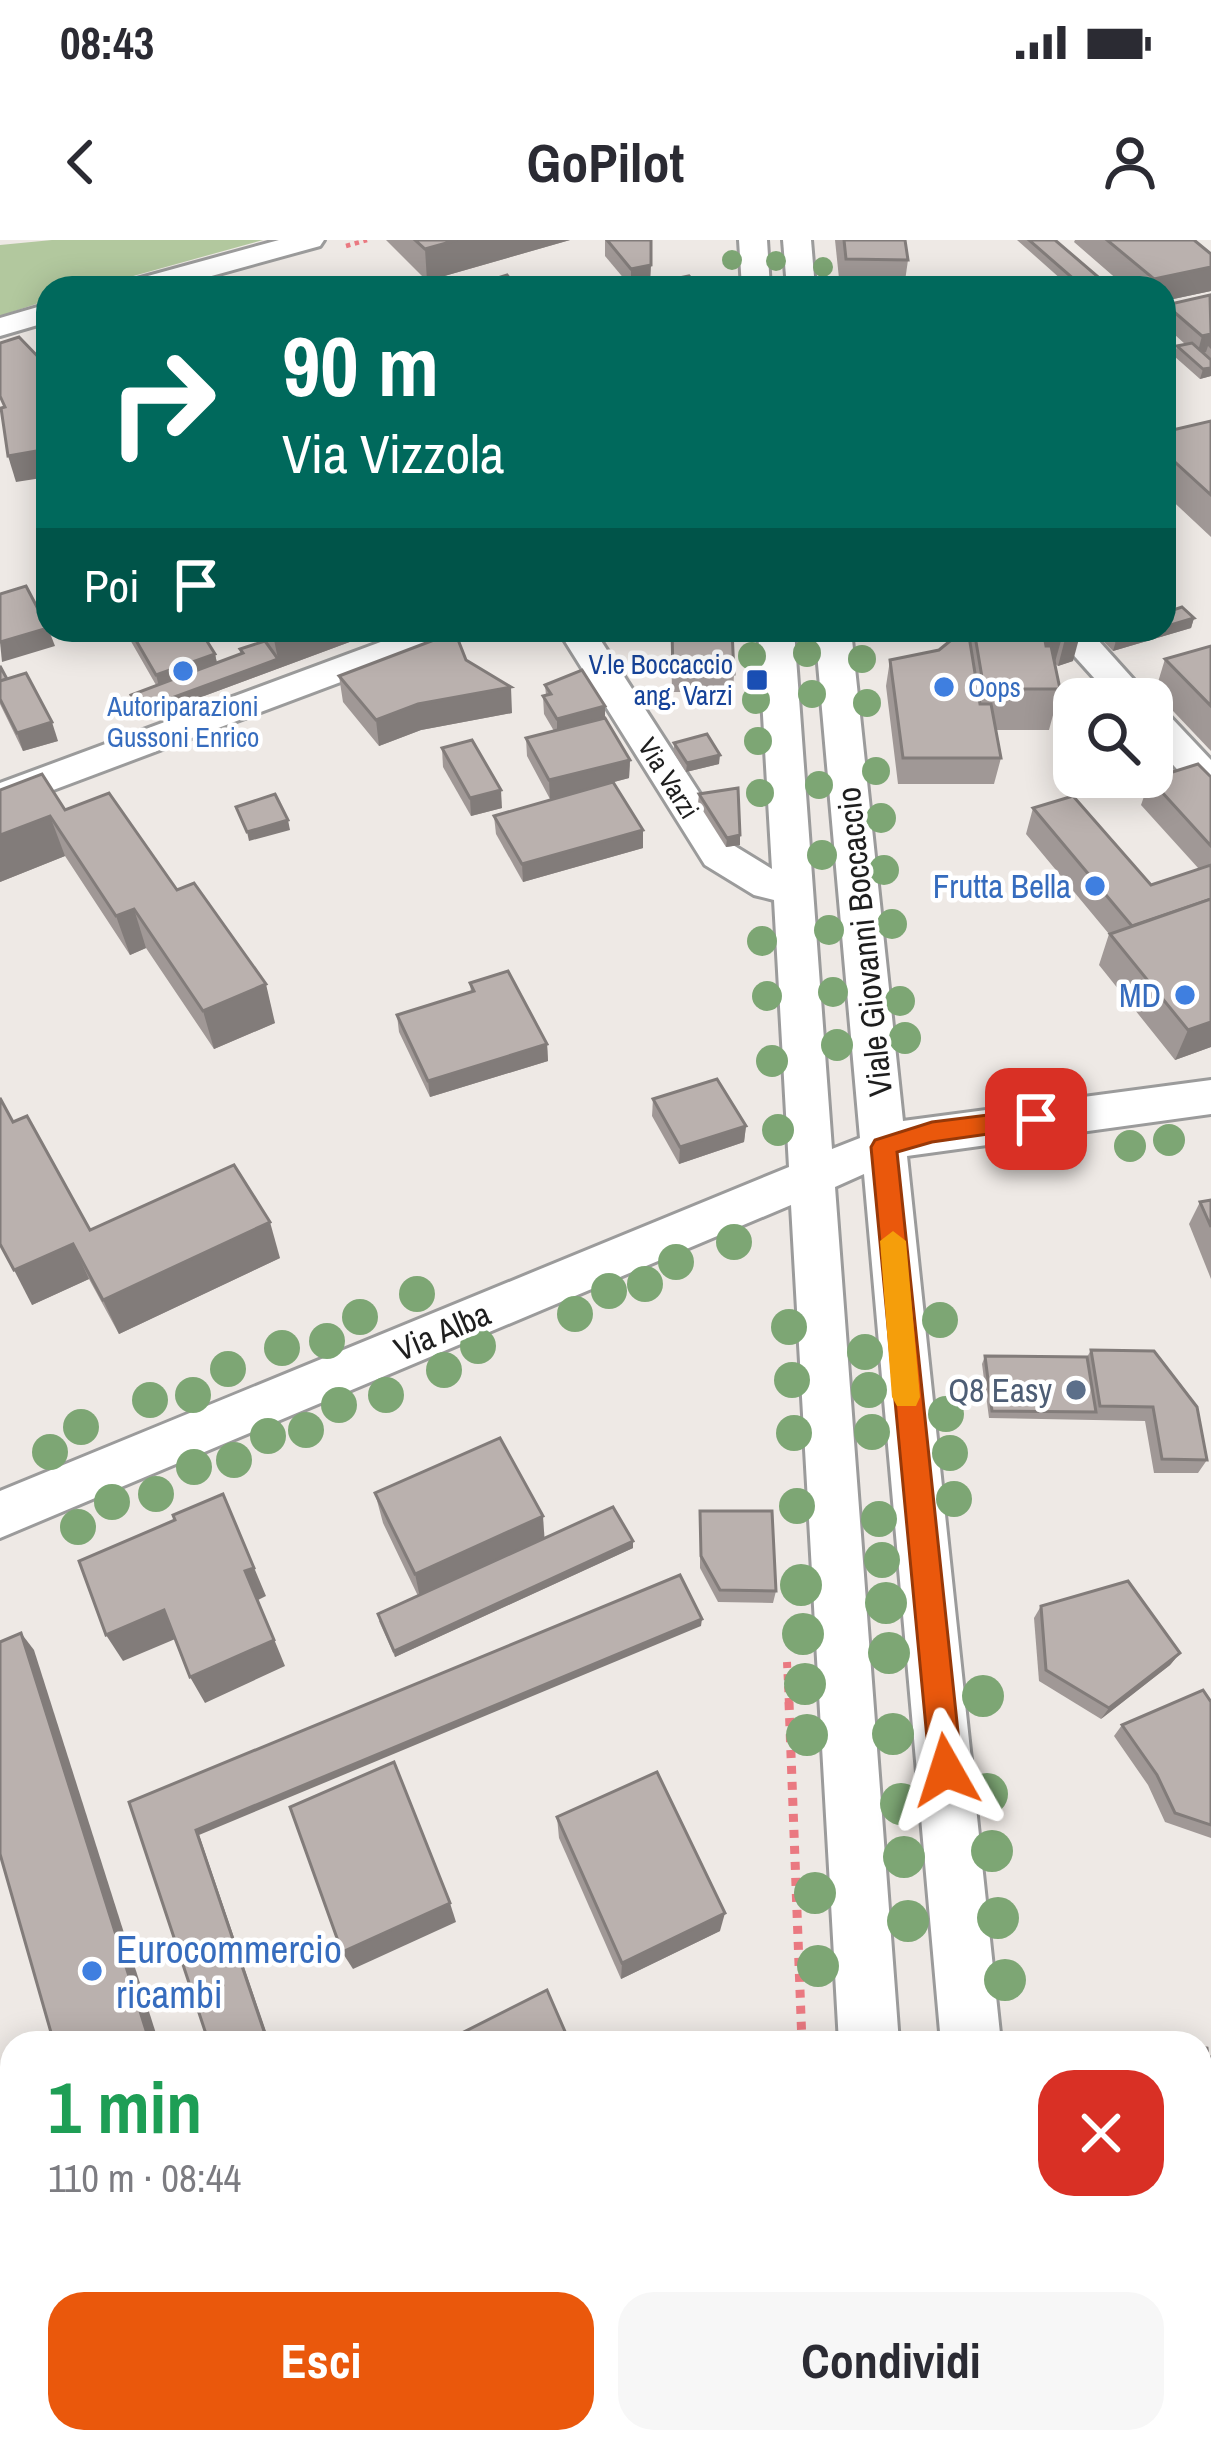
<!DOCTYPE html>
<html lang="it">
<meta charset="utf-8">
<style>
:root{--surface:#fff;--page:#f7f7f7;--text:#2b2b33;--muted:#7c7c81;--accent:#ea580c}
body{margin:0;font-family:"Archivo Narrow",sans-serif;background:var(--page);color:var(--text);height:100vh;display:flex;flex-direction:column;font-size:45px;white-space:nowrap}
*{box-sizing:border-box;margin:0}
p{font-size:39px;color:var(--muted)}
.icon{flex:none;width:66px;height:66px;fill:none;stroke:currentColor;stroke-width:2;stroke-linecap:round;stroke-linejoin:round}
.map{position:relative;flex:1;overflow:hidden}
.details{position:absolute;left:0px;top:1791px;width:1212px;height:423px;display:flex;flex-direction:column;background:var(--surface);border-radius:36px 36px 0 0;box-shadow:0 6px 30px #0003}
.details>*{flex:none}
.hud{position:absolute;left:36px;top:36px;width:1140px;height:366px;border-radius:36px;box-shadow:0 6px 30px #0003;background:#00695c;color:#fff;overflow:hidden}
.fabs{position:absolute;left:1053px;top:438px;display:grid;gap:24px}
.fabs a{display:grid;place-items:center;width:120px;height:120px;border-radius:24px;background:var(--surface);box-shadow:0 6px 30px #0003;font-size:60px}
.pin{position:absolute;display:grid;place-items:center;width:102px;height:102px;color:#fff;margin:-51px;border-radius:24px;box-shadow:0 6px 18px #0006}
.me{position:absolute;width:132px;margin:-66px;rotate:354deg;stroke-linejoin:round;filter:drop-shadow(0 0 9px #0008)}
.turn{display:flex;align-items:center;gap:42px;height:252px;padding:0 48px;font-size:54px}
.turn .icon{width:156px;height:156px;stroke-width:2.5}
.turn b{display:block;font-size:84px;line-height:102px}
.then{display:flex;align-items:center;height:114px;padding:0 48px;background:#0003;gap:24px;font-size:45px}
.round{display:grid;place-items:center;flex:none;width:126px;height:126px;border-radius:36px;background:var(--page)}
.headline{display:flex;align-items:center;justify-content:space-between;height:204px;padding:0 48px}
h1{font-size:72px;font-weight:800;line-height:90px;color:#1e9e55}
.button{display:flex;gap:24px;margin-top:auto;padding:24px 48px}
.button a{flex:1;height:138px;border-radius:36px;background:var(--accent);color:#fff;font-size:48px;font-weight:800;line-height:138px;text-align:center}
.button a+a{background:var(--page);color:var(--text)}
.status{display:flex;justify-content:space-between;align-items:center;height:84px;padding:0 60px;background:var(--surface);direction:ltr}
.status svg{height:33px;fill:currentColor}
header{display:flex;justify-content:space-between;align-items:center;height:156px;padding:0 48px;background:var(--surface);font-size:54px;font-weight:800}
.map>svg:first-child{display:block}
.forest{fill:#b2c89e}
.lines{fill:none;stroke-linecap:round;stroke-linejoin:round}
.minor-casing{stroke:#9b9b9b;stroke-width:6}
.path-far2{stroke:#ea7981;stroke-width:4.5;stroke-dasharray:4.5 4.5;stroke-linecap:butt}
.path-far1{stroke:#ea7981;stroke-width:8;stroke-dasharray:6 6;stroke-linecap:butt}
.path{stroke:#ea7981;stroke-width:9;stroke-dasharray:8 8;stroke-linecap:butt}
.minor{fill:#fff;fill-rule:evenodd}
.tree{fill:#7da674}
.wall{fill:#a09896}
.shaded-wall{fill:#827c7a}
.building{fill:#bab1ae;stroke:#827c7a;stroke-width:3}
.route{fill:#ea580c;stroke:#983908;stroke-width:3}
.slow{fill:#f59e0b}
.shop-dot{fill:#3f7fe0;stroke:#fff;stroke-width:4.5}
.transit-dot{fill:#1a4fb4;stroke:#fff;stroke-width:4.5}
.service-dot{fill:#5c6f8a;stroke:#fff;stroke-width:4.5}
.labels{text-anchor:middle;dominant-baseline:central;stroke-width:9;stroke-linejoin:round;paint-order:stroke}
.far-transit-label{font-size:27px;fill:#164399;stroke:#fff;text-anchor:end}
.far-shop-label{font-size:27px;fill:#366cbe;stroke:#fff;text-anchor:start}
.far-street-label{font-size:27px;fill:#1e1e1e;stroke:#fff}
.shop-label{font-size:33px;fill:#366cbe;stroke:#fff;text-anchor:end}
.street-label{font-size:33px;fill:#1e1e1e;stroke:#fff}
.service-label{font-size:33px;fill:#4e5e75;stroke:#fff;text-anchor:end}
.near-shop-label{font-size:39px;fill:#366cbe;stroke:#fff;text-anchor:start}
</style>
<div class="status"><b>08:43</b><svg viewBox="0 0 49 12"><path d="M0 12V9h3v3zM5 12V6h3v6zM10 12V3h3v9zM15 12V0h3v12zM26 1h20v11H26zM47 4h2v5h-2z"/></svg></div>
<header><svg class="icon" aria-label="back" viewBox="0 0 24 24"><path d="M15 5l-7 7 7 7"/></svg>GoPilot<svg class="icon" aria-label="person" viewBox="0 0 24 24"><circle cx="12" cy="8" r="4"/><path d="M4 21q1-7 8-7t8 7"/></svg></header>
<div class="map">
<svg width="1211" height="2213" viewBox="0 0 1211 2213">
<rect width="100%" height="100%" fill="#eee9e5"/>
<polygon class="forest" points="52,0 263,0 90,48 48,48 48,60 0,76 0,5"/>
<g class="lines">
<g class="minor-casing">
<g id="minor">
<polygon points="279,0 324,0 320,6 168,48 122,48 126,42"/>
<polygon points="739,0 767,0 770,48 742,48"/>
<polygon points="783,0 811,0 815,48 787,48"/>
<polygon points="48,64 48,82 0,96 0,78"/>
<polygon points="413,390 464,390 458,398 0,570 0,543"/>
<polygon points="558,390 594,390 733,605 772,629 758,390 794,390 832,909 860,898 815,390 851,390 903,881 1211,840 1211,874 907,916 1001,1803 941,1803 864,934 835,947 899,1803 839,1803 791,965 0,1298 0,1251 789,927 774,660 754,655 705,625"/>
<polygon points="1051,390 1089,390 1151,459 1113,459"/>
<polygon points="1152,467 1165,471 1211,520 1211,556 1198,552 1152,502"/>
<rect x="862" y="2202" width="68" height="11"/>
<polygon points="974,2202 1042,2202 1043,2213 975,2213"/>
</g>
</g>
<polyline class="path-far2" points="346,6 367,0"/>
<polyline class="path-far1" points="787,1422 789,1465"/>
<g class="path">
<polyline points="789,1462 802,1803"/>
<polyline points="818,2202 819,2213"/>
</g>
<use href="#minor" class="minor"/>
</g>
<g class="tree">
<circle cx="732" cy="20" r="10"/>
<circle cx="776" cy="21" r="10"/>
<circle cx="823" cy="27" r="10"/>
<circle cx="807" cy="413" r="14"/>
<circle cx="752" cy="416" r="14"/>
<circle cx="862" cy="419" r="14"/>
<circle cx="812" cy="454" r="14"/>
<circle cx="756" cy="460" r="14"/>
<circle cx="867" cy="463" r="14"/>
<circle cx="758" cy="501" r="14"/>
<circle cx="876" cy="531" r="14"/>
<circle cx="819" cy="545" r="14"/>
<circle cx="760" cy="553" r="14"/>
<circle cx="881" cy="578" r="15"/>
<circle cx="822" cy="615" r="15"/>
<circle cx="884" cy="630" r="15"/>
<circle cx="892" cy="684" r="15"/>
<circle cx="829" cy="690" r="15"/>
<circle cx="762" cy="701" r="15"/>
<circle cx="833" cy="752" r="15"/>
<circle cx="767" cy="756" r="15"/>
<circle cx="900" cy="761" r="15"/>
<circle cx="905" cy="798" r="16"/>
<circle cx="837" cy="805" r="16"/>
<circle cx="772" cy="821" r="16"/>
<circle cx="778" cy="890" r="16"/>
<circle cx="1169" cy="900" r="16"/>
<circle cx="1130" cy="906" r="16"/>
<circle cx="734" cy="1002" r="18"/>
<circle cx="676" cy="1022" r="18"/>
<circle cx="645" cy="1044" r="18"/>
<circle cx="609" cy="1051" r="18"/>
<circle cx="417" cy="1054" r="18"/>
<circle cx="575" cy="1074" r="18"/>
<circle cx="360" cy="1077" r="18"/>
<circle cx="940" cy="1080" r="18"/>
<circle cx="789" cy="1087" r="18"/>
<circle cx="327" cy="1101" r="18"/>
<circle cx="478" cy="1106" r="18"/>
<circle cx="282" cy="1108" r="18"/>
<circle cx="865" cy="1112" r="18"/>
<circle cx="228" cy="1129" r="18"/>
<circle cx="444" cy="1130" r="18"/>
<circle cx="792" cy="1140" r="18"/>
<circle cx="869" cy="1150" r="18"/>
<circle cx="193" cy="1155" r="18"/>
<circle cx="386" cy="1155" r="18"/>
<circle cx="150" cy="1160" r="18"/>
<circle cx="339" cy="1165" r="18"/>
<circle cx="946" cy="1174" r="18"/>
<circle cx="81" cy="1187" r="18"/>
<circle cx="306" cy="1190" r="18"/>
<circle cx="872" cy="1192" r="18"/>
<circle cx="794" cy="1193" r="18"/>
<circle cx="268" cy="1196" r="18"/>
<circle cx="50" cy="1212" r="18"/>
<circle cx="950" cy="1213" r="18"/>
<circle cx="234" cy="1220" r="18"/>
<circle cx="194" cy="1227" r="18"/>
<circle cx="156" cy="1254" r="18"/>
<circle cx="954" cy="1259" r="18"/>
<circle cx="112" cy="1262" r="18"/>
<circle cx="797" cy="1266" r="18"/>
<circle cx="879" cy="1279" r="18"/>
<circle cx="78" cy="1287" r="18"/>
<circle cx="882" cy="1320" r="18"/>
<circle cx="801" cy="1345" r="21"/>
<circle cx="886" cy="1363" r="21"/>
<circle cx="803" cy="1394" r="21"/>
<circle cx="889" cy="1413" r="21"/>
<circle cx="805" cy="1444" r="21"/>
<circle cx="983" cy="1456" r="21"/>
<circle cx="893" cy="1494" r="21"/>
<circle cx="807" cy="1495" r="21"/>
<circle cx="987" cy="1554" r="21"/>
<circle cx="901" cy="1564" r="21"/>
<circle cx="992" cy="1611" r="21"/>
<circle cx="904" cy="1617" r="21"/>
<circle cx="815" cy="1653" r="21"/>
<circle cx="998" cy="1678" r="21"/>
<circle cx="908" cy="1681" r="21"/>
<circle cx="818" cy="1726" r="21"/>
<circle cx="1005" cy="1740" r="21"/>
</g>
<g class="wall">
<polygon points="386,0 570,0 427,41"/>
<polygon points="605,0 651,0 650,43 631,47 605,16"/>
<polygon points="835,0 905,0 908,20 904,48 840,48"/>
<polygon points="1017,0 1055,0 1111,48 1071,48"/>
<polygon points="1075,0 1194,0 1211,14 1211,51 1164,61 1164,48 1127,48 1074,2"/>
<polygon points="1211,56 1211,136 1200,139 1174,116 1177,106 1185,104 1164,85 1164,74 1166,65"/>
<polygon points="1211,181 1211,297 1164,253 1164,192"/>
<polygon points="1194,378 1191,388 1113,411 1102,400 1105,390"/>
<polygon points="126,390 200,390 215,414 217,423 241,414 240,409 262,402 255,390 382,390 142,479 133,464 131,455 156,445 129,398"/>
<polygon points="596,390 732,390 734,434 733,452 672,452 671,401 596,400"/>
<polygon points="952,390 1075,390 1073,421 1058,426 1054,423 1060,449 1049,490 996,490 1001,518 994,544 898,544 886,446 890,420 939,410 954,398"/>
<polygon points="1211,406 1211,511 1155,452 1165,419"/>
<polygon points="466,420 512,473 421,490 379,506 343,462 339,436"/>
<polygon points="0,426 7,439 58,501 23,511 0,464"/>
<polygon points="545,445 605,478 630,520 629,538 550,559 527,516 526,498 554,491 544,474 543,456 546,455"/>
<polygon points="674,503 719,524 686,532 674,513"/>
<polygon points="442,508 502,568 471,576 443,527"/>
<polygon points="1211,537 1211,807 1175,820 1099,725 1109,694 1026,594 1033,568 1151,645 1199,629 1141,565 1150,539"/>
<polygon points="0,550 65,570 177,650 275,783 214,809 146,708 130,715 65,616 0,642"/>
<polygon points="699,554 740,595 740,605 726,607 698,563"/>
<polygon points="494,576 643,608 523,642 496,594"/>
<polygon points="470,743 547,804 548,821 430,857 399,792 397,775 471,752"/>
<polygon points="653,859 746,886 744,902 679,924 652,876"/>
<polygon points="13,882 90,990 280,1018 119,1094 89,1039 32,1065"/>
<polygon points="1211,960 1211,1039 1189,984 1200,962"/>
<polygon points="1091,1110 1154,1111 1207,1220 1198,1233 1154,1233 1145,1181 989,1178 982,1124 985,1116 1087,1117"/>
<polygon points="375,1253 544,1298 633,1301 633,1308 395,1417 379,1381 418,1356 383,1283"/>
<polygon points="700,1271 776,1351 773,1363 718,1362 700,1328"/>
<polygon points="1041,1366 1180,1413 1170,1425 1101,1479 1039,1441 1034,1378"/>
<polygon points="1211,1462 1211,1598 1165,1582 1148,1545 1114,1496 1122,1485"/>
<polygon points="557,1577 720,1691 621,1739 559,1598"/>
<polygon points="1200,1807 1208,1817 1211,1817 1211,1990 1200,1989"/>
</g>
<g class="shaded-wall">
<polygon points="457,0 570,0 427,41 425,9"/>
<polygon points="651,25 650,43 631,47 631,29"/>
<polygon points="1211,27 1211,51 1164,61 1164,48 1151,48 1154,39"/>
<polygon points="1211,94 1211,109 1208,106 1206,112 1197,115 1202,96"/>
<polygon points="1211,128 1211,136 1200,139 1203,129"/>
<polygon points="48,209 48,237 16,242 8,216"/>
<polygon points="1194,378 1191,388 1113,411 1116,401 1155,390 1164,390 1164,387"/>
<polygon points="48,388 55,406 2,422 0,402"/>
<polygon points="272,390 382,390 142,479 139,470 278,419"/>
<polygon points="1042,390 1064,390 1055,422 1032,429"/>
<polygon points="1080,395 1073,421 1058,426 1065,399"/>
<polygon points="215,414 219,433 161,454 156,435"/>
<polygon points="511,447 512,473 421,490 379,506 376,480 418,464"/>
<polygon points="605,466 605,484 557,497 557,479"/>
<polygon points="52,482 58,501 23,511 17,493"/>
<polygon points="720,515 719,524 686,532 687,523"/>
<polygon points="630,520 629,538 550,559 549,540"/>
<polygon points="501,550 502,568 471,576 470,558"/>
<polygon points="50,576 65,616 0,642 0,595"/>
<polygon points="288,580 290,590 249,601 247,592"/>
<polygon points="643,590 643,608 523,642 522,624"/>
<polygon points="740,595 740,605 726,607 727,598"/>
<polygon points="134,669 146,708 130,715 116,676"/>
<polygon points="266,744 275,783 214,809 203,771"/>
<polygon points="1211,782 1211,807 1175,820 1188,790"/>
<polygon points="547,804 548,821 430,857 428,841"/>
<polygon points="746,886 744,902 679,924 680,907"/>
<polygon points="270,982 280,1018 119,1094 103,1060"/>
<polygon points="73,1004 89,1039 32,1065 14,1030"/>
<polygon points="223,1254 266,1356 258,1360 285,1426 205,1463 190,1437 245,1331"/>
<polygon points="543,1276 545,1305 421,1362 415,1334"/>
<polygon points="633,1301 633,1308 395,1417 394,1411"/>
<polygon points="164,1370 180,1397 123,1421 106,1395"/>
<polygon points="702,1379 701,1386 199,1595 270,1803 268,1803 196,1590"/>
<polygon points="21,1393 34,1410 159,1803 150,1803"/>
<polygon points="1180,1413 1170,1425 1101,1479 1109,1468"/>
<polygon points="450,1663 456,1682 353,1729 342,1712"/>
<polygon points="725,1673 720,1691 621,1739 622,1723"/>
<polygon points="0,2047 7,2070 0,2075"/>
<polygon points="255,2202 266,2202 269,2213 259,2213"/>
<polygon points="194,2203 197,2213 184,2213 182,2205"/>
</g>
<g class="building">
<polygon points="415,0 457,0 425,9"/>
<polygon points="607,0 651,0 651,25 631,29"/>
<polygon points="844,0 905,0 908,20 846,19"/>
<polygon points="1029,0 1055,0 1111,48 1084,48"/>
<polygon points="1107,0 1194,0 1211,14 1211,27 1154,39"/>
<polygon points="507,35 517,48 466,48"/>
<polygon points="689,36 700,48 636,47"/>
<polygon points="348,43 352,48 325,48"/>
<polygon points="1210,55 1211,94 1202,96 1166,65"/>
<polygon points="19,97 48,127 48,209 8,216 1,168 5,167 0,156 0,103"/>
<polygon points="1192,103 1211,120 1211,128 1203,129 1177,106"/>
<polygon points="1211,181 1211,255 1164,212 1164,192"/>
<polygon points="26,346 48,388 0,402 0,354"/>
<polygon points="1182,367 1194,378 1164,387 1164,373"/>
<polygon points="130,390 200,390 215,414 156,435"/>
<rect x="596" y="390" width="64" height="1"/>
<polygon points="672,390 732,390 734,434 673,433"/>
<polygon points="958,390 968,390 980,464 991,464 1001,518 903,518 890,420 939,410 955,397"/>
<polygon points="974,390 1043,390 1046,406 1051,406 1060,449 984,449"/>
<polygon points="1064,390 1075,390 1080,395 1065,399 1062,396"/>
<polygon points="1105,390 1155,390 1116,401"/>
<polygon points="455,392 466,420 511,447 418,464 376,480 339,436"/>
<polygon points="265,401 278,419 139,470 131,455 243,413 240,409"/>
<polygon points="1211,406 1211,466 1165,419"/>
<polygon points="0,426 7,439 0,441"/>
<polygon points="582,430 605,466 557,479 543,456 551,454 545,445"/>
<polygon points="26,433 52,482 17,493 0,459 0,441"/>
<polygon points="605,478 630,520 549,540 526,498"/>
<polygon points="707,494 720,515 687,523 674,503"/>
<polygon points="472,500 501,550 470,558 442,508"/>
<polygon points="1198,524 1211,537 1211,606 1150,539"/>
<polygon points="42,534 65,570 109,553 177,650 194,643 266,744 203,771 134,669 116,676 50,576 0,595 0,550"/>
<polygon points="613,542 643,590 522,624 494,576"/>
<polygon points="738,548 740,595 727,598 699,554"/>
<polygon points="275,554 288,580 247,592 236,567"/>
<polygon points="1073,556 1151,645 1211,625 1211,659 1132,686 1033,568"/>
<polygon points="1211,659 1211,782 1188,790 1110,694"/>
<polygon points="508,731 547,804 428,841 397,775 474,751 470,743"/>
<polygon points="717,839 746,886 680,907 653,859"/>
<polygon points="0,858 13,882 27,876 90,990 234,925 270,982 103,1060 73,1004 14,1030 0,1004"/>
<polygon points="1211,960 1211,987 1200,962"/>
<polygon points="1091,1110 1154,1111 1197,1167 1207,1220 1162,1219 1153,1167 1100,1166"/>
<polygon points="985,1116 1087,1117 1096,1172 992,1171"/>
<polygon points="500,1198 543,1276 415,1334 375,1253"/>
<polygon points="223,1254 254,1328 245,1331 274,1400 190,1437 164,1370 106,1395 79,1321 175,1280 173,1275"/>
<polygon points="613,1267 633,1301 394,1411 378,1374"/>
<polygon points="700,1271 772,1271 776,1351 720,1350 701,1316"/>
<polygon points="680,1335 702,1379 196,1590 268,1803 209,1803 129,1562"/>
<polygon points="1128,1341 1180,1413 1109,1468 1046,1430 1041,1366"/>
<polygon points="21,1393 150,1803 54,1803 0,1614 0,1402"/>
<polygon points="1203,1450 1211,1462 1211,1585 1175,1573 1157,1535 1122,1485"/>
<polygon points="394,1522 450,1663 342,1712 290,1567"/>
<polygon points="657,1532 725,1673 622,1723 557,1577"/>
<polygon points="547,1750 570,1803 442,1803"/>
<polygon points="1200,1807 1207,1808 1208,1817 1211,1817 1211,1984 1200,1983"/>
<polygon points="12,2042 12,2063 5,2045"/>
<polygon points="251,2202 255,2202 259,2213 232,2213"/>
<polygon points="344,2202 503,2202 505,2208 496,2213 348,2213"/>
<polygon points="182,2205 184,2213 168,2213"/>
</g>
<polygon class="route" points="1036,869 1045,872 1048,879 1045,886 932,902 897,912 962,1530 957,1541 946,1545 935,1541 930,1530 871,907 875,900 932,882"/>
<polygon class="slow" points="893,991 906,1001 920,1157 916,1166 897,1166 892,1157 880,1001"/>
<g class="shop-dot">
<circle cx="183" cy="431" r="12"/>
<circle cx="944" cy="447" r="12"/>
<circle cx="1095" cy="646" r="12"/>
<circle cx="1185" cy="755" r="12"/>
<circle cx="92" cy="1731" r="12"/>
</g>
<rect class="transit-dot" x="745" y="428" width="24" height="24" rx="6"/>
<circle class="service-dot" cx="1076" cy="1150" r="12"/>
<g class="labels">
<g class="far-transit-label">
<text x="733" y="424">V.le Boccaccio<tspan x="733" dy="31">ang. Varzi</tspan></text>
</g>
<g class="far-shop-label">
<text x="968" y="447">Oops</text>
<text x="183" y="466" text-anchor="middle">Autoriparazioni<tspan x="183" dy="31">Gussoni Enrico</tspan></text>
</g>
<g class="far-street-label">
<text transform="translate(669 538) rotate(58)">Via Varzi</text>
</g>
<g class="shop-label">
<text x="1071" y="646">Frutta Bella</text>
<text x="1161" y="755">MD</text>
</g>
<g class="street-label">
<text transform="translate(864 702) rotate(-96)">Viale Giovanni Boccaccio</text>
<text transform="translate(442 1091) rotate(-23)">Via Alba</text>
</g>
<g class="service-label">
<text x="1052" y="1150">Q8 Easy</text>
</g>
<g class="near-shop-label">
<text x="116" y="1709">Eurocommercio<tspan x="116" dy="45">ricambi</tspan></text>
</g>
</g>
</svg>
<div class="fabs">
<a><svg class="icon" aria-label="search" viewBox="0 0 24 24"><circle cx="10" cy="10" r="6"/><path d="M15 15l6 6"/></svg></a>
</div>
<div class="pin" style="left:1036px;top:879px;background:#d93025"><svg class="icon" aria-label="arrive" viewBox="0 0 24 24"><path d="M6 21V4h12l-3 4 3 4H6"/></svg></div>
<svg class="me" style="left:946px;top:1530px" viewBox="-20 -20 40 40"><path d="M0-17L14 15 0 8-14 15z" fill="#ea580c" stroke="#fff" stroke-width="4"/></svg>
<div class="hud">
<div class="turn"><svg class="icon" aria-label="right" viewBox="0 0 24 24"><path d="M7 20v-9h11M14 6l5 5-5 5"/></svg><div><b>90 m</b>Via Vizzola</div></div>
<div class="then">Poi<svg class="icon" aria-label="arrive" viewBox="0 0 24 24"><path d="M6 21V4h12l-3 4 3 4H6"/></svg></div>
</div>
<section class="details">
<div class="headline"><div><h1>1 min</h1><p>110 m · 08:44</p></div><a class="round" style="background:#d93025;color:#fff"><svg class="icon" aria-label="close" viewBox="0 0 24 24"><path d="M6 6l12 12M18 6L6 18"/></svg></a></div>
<div class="button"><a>Esci</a><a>Condividi</a></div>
</section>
</div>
